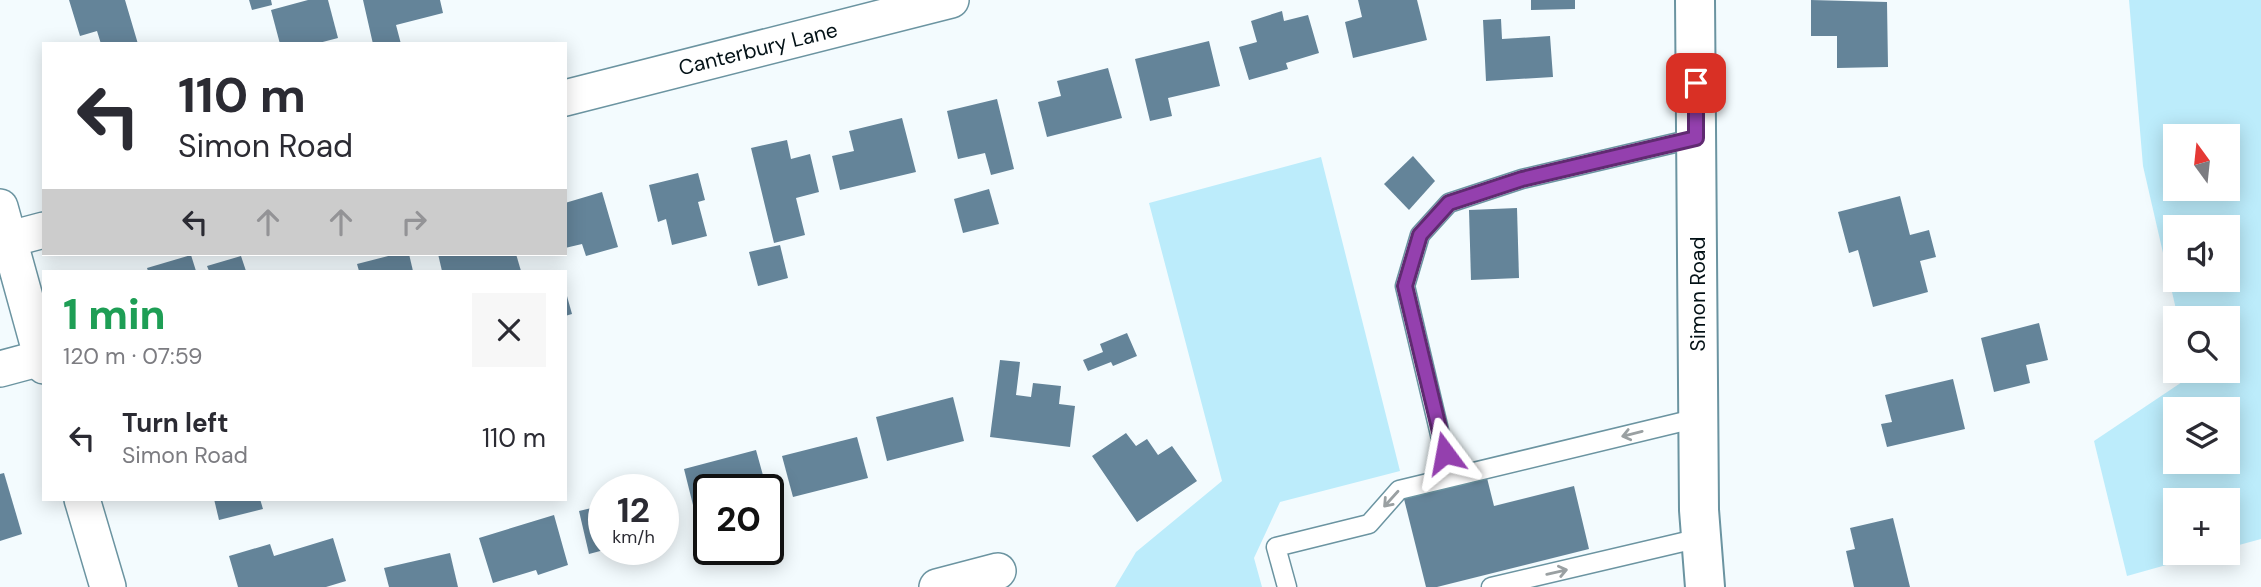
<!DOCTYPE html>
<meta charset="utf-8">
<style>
:root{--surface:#fff;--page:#f7f7f7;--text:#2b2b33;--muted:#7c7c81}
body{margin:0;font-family:"DM Sans",sans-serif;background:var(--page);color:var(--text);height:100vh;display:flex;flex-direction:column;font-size:26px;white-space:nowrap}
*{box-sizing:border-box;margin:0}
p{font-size:23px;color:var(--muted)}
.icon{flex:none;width:38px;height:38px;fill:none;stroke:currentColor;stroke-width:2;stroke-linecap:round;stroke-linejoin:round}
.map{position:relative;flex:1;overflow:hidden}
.side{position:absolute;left:42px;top:270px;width:525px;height:231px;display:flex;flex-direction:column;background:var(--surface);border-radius:0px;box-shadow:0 4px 18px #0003}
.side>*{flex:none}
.guide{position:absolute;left:42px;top:42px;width:525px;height:214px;border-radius:0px;box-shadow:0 4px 18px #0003;background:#fff;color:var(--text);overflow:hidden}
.needle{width:46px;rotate:345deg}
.tools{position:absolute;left:2163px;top:124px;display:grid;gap:14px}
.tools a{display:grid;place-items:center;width:77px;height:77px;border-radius:0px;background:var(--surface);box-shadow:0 4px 18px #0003;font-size:35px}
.speed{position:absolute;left:588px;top:474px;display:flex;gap:14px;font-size:35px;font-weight:700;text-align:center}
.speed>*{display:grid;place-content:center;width:91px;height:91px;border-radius:50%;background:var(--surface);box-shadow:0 4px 18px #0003;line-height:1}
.speed small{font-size:18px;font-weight:400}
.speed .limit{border:4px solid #111;border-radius:10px;background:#fff;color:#111}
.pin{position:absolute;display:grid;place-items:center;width:60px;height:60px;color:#fff;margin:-30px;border-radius:14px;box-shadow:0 4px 10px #0006}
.me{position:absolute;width:77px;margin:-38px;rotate:347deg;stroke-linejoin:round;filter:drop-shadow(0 0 5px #0008)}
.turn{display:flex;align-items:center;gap:24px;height:147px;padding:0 21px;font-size:32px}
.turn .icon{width:91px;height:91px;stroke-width:2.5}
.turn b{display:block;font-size:49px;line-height:60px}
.lanes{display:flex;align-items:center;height:66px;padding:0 21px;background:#0003;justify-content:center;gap:35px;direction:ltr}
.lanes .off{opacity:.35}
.round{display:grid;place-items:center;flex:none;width:74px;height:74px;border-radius:0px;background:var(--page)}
.summary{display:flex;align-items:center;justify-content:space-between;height:119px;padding:0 21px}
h1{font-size:42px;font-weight:800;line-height:52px;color:#1e9e55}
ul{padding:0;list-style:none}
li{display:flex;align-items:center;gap:21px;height:98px;padding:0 21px}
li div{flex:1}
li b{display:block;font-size:26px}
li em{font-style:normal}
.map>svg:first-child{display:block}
.green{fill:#bcecfb;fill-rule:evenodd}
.building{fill:#648499}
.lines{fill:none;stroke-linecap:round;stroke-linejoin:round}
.lane-casing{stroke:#6b94a1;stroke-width:21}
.street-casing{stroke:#6b94a1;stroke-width:38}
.secondary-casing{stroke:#6b94a1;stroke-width:42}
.lane{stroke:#fff;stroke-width:18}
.street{stroke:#fff;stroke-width:35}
.secondary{stroke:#fff;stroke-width:38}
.oneway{stroke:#9aa0a2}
.route-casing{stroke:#602a71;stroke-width:18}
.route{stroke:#9440ae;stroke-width:12}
.labels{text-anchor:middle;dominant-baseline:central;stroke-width:7;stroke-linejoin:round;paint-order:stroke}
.street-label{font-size:21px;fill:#031116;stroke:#fff}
</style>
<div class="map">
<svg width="2261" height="587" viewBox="0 0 2261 587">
<rect width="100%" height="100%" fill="#f3fbfe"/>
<g class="green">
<path d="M2129,0H2261V539L2228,548V500H2175V553H2209L2127,576L2094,441L2191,376L2190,371H2228V318H2178L2143,166ZM2175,136H2228V189H2175ZM2175,228H2228V280H2175ZM2175,410H2228V462H2175Z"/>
<polygon points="1321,157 1400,471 1280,502 1254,558 1262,587 1115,587 1136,552 1222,481 1149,203"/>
</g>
<g class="building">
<polygon points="69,0 125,0 138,44 101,44 97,31 80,36"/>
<polygon points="249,0 271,0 272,5 252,10"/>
<polygon points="308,0 328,0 338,38 315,44 280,44 271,10"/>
<polygon points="363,0 440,0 443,13 396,25 401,44 373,44"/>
<polygon points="1358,0 1417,0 1427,40 1353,58 1345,22 1362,17"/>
<polygon points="1531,0 1575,0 1575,9 1531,10"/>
<polygon points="1811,0 1887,2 1888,67 1837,68 1837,36 1811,36"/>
<polygon points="1282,11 1284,21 1308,15 1319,53 1286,63 1288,69 1249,80 1239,47 1257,42 1251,21"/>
<polygon points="1501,19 1502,39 1550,36 1553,77 1486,81 1483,20"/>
<polygon points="1209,41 1220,86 1168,98 1172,116 1150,121 1135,59"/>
<polygon points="1108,68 1122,118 1047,137 1038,102 1061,96 1057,81"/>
<polygon points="997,99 1014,169 991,175 985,153 958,159 947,111"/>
<polygon points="902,118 916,172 840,190 832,156 854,151 849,131"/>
<polygon points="787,140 791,159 810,154 819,192 796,198 805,235 774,243 751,148"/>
<polygon points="1413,156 1435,181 1409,210 1384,184"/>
<polygon points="698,173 705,200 698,202 707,236 672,245 666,219 658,222 649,185"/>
<polygon points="989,189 999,224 963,233 954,199"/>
<polygon points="602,192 618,247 586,256 582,244 565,248 565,203"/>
<polygon points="1900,196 1910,235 1929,230 1936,257 1920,261 1928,292 1873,307 1858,250 1849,253 1838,212"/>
<polygon points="1517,208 1519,278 1471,280 1469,210"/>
<polygon points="780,245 788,278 758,286 749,252"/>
<polygon points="396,254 409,254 413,271 359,271 357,264"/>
<polygon points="438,254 516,254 521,271 442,271"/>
<polygon points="191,255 196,271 148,271 147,268"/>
<polygon points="241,256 246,271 209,271 207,266"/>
<polygon points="565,289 572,314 565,316"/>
<polygon points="2039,323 2048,360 2026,365 2030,383 1994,392 1981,338"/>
<polygon points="1127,333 1137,356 1113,366 1111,362 1088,371 1083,360 1103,352 1100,344"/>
<polygon points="1000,360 1020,362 1016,395 1031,397 1033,383 1061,386 1059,404 1075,406 1070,447 990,437"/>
<polygon points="1953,379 1965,429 1887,447 1881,424 1892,422 1885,395"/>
<polygon points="953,397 964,441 887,461 876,417"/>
<polygon points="1126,433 1136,446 1147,439 1158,455 1172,446 1197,481 1137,522 1092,456"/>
<polygon points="857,437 868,478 793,497 782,456"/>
<polygon points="756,450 767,490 709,490 709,506 694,509 684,469"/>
<polygon points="4,473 22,534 0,541 0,474"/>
<polygon points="1487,478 1494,506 1574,486 1589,549 1437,587 1426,587 1404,499"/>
<polygon points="214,499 260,499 263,509 219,520"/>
<polygon points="604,505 604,550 589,554 579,511"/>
<polygon points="554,515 568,565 538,575 536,570 493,583 479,538"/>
<polygon points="1893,518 1910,587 1854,587 1846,551 1855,549 1850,528"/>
<polygon points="333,538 346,581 326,587 238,587 229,556 270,544 274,556"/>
<polygon points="450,553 458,587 389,587 384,568"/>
</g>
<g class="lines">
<g class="lane-casing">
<g id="lane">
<polyline points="1450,477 1405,286 1420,235 1449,203 1522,179 1696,138"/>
<polyline points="1287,587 1276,547 1369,524 1399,490 1698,418"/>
<polyline points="1491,587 1700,538"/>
</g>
</g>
<g class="street-casing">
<g id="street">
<polyline points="565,98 951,0"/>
<polyline points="0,207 44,366"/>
<polyline points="10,239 44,230"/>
<polyline points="0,369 41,358"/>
<polyline points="82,499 108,587"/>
<polyline points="937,587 998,571"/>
</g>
</g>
<g class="secondary-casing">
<polyline id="secondary" points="1695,0 1699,510 1705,587"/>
</g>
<use href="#lane" class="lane"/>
<use href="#street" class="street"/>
<use href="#secondary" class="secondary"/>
</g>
<defs><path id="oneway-shaft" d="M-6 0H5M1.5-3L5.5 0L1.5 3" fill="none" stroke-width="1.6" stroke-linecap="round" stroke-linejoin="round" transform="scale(1.75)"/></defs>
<g class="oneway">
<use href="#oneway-shaft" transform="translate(1632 434) rotate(166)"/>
<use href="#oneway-shaft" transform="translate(1391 499) rotate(132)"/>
<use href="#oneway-shaft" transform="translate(1557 572) rotate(-13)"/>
</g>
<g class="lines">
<g class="route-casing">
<polyline id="route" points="1445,453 1405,286 1420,235 1449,203 1522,179 1696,138 1696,83"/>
</g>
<use href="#route" class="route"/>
</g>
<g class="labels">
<g class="street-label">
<text transform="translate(758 49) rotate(-14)">Canterbury Lane</text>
<text transform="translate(1698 294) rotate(-90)">Simon Road</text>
</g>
</g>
</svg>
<div class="tools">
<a><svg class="needle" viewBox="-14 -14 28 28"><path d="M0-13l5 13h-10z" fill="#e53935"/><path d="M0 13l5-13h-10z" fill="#7c7c81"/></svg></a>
<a><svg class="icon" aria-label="sound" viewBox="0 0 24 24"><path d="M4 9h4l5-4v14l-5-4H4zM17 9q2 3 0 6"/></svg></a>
<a><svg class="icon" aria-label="search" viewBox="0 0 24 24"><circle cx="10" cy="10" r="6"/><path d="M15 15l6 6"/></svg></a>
<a><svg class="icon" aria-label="layers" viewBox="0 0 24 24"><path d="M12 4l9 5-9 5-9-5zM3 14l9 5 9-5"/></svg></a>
<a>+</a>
</div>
<div class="speed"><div>12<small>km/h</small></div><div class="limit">20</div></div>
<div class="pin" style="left:1696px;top:83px;background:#d93025"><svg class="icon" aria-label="arrive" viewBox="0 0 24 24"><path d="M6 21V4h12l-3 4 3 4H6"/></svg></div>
<svg class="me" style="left:1445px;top:453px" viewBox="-20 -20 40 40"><path d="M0-17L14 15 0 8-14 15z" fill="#9440ae" stroke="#fff" stroke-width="4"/></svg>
<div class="guide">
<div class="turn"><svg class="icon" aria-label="left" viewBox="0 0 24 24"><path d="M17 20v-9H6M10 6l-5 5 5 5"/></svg><div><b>110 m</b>Simon Road</div></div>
<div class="lanes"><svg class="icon" aria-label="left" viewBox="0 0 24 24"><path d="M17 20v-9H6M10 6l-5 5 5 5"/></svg><svg class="icon off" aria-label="ahead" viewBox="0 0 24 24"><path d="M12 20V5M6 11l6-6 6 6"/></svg><svg class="icon off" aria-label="ahead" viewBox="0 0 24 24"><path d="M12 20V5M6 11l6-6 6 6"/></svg><svg class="icon off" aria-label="right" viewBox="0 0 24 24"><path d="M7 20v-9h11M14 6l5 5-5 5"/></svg></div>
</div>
<section class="side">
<div class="summary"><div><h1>1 min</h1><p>120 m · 07:59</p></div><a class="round"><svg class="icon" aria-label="close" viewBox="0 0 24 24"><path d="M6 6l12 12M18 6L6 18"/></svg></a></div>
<ul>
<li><svg class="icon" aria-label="left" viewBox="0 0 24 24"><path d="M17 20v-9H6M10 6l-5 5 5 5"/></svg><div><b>Turn left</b><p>Simon Road</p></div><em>110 m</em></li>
</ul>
</section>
</div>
